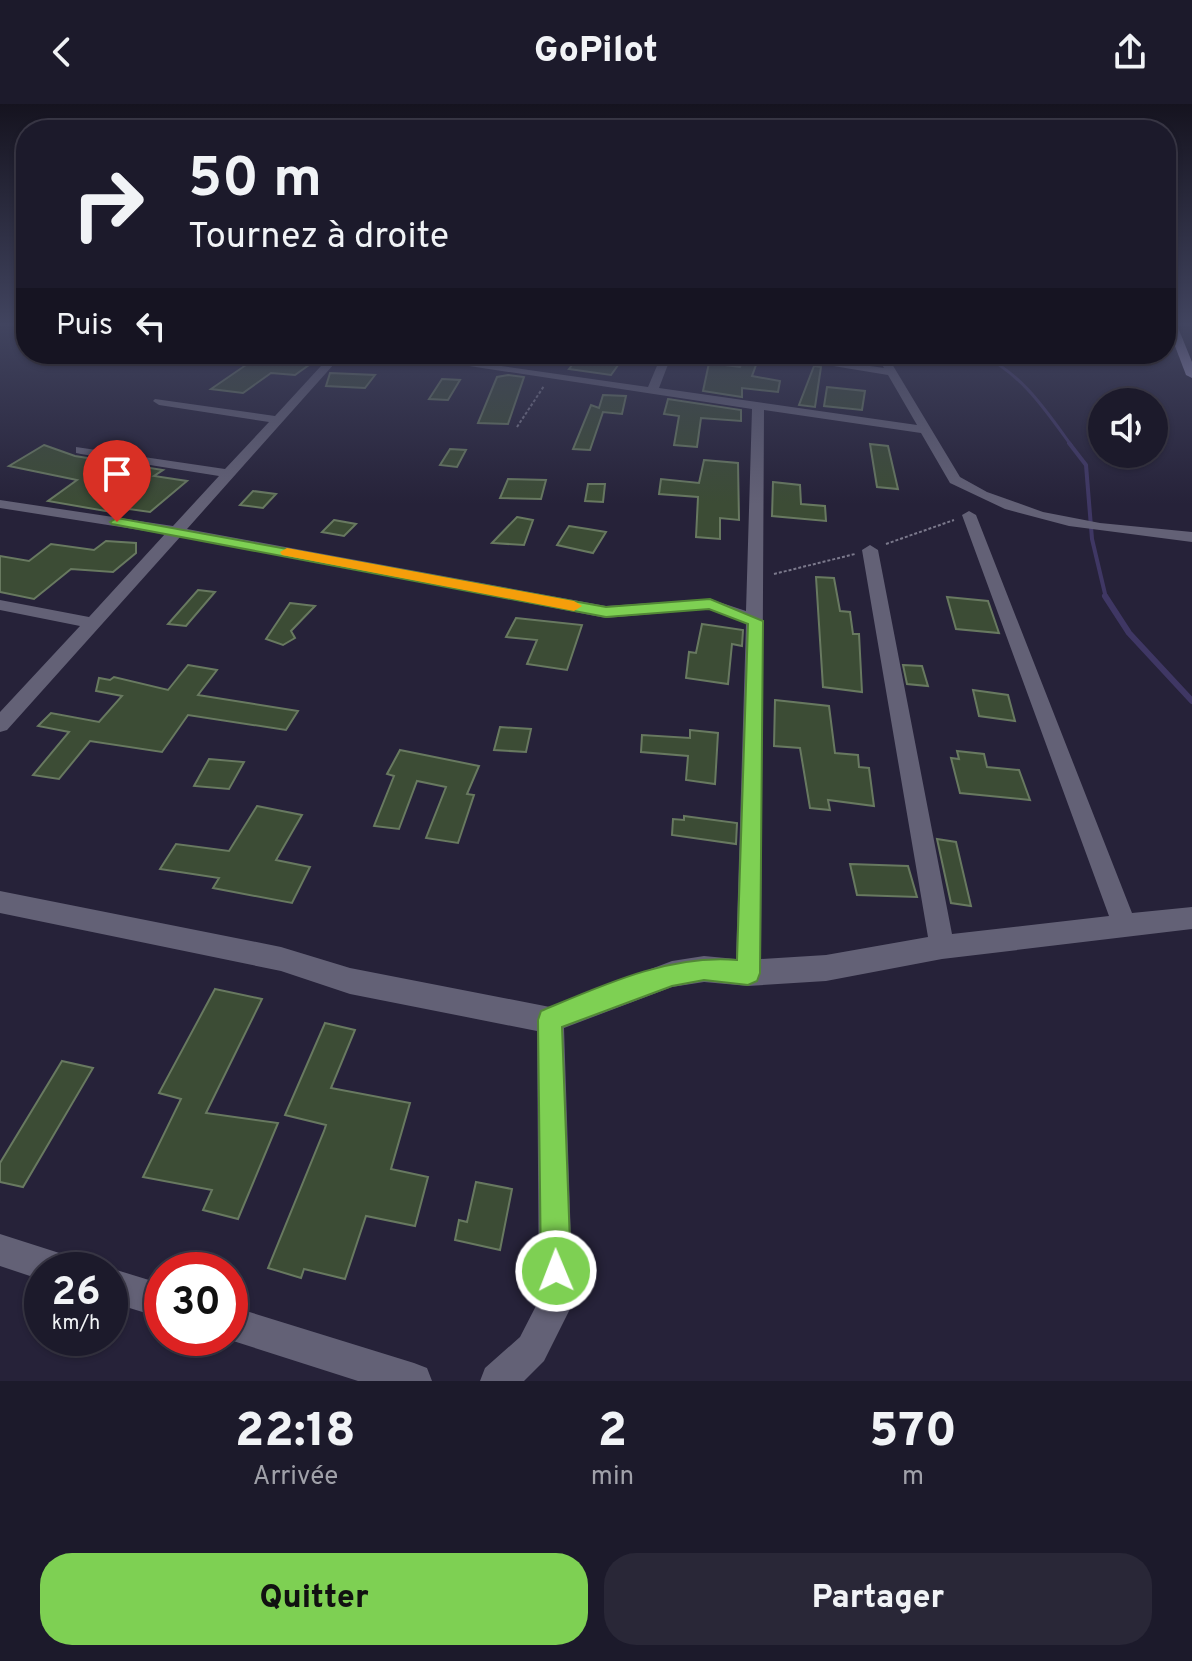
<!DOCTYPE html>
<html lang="fr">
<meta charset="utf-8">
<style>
:root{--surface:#1c1a2b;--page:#292737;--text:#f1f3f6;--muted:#a0a1a9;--line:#3a3847;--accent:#7ed053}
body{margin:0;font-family:Overpass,sans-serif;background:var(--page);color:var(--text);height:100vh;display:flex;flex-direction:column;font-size:30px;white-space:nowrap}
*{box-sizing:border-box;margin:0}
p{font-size:26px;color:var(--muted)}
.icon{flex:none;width:44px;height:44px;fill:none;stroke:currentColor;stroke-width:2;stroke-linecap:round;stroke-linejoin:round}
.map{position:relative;height:1277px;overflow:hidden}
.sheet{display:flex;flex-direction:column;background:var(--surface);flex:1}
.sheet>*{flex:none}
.top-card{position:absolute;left:16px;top:16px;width:1160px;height:244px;border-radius:32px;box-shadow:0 2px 6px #0004,0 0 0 2px var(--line);background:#1c1a2b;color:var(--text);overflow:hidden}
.tools{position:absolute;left:1088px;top:284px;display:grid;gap:16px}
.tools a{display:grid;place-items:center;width:80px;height:80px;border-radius:50%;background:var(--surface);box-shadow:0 2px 6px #0004,0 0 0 2px var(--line);font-size:40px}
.speed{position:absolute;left:24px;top:1148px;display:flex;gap:16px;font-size:40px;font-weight:700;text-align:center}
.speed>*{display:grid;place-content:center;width:104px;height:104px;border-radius:50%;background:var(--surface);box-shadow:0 2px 6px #0004,0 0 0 2px var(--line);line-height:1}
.speed small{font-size:20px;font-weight:400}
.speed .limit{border:12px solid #d22;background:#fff;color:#111}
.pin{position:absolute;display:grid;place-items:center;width:68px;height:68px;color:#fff;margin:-82px -34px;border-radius:50% 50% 50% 0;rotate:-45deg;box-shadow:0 0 8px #0007}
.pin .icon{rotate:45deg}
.me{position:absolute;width:88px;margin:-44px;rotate:359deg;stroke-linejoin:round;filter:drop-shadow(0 0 6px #0008)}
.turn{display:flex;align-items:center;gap:28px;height:168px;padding:0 40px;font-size:36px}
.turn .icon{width:104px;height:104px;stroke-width:2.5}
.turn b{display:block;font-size:56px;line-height:68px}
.then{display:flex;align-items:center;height:76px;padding:0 40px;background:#0003;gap:16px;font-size:30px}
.eta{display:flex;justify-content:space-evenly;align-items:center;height:136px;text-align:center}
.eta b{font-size:48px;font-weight:800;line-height:56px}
.primary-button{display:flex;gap:16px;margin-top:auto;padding:16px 40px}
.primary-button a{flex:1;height:92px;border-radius:32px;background:var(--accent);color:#111;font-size:32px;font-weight:800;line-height:92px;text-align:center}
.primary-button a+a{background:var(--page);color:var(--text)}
header{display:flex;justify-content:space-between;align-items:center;height:104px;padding:0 40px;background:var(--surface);font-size:36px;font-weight:800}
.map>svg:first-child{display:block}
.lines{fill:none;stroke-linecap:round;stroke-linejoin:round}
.stream-far2{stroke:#3f3764;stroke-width:3}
.stream-far1{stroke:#3f3764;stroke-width:4}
.stream{stroke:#3f3764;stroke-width:6}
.building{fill:#3c4c35;stroke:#687960;stroke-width:2}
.path{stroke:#7b798c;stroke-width:2;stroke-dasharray:3 2;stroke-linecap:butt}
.minor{fill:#636176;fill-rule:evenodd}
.major{fill:#a19bc7;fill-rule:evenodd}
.route{fill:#7ed053;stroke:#528736;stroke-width:2}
.slow{fill:#f59e0b}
</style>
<header><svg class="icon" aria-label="back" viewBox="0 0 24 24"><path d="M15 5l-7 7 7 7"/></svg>GoPilot<svg class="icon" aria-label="share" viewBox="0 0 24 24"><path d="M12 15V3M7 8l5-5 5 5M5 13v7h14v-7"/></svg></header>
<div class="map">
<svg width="1192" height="1277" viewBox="0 0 1192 1277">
<rect width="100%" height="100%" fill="#262239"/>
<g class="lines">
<path class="stream-far2" d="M980,250C1022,270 1044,304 1071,341"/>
<polyline class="stream-far1" points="1069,339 1086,361 1092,435 1106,494"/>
<polyline class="stream" points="1105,492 1129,529 1192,597"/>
</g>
<g class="building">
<polygon points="262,250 316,256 295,271 271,269 243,289 211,285"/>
<polygon points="581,250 603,253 621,257 611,271 569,265"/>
<polygon points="746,250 759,253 752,272 780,277 778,288 742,284 742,293 703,287 709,259 740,263"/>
<polygon points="814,262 821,263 815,303 799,301"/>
<polygon points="330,269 375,271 365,284 326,282"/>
<polygon points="508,271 524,273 508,320 478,319 497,273"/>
<polygon points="442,275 460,276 448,296 429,295"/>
<polygon points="827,283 865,287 862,306 824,302"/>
<polygon points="603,291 626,292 622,310 603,308 590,346 573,345 591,301 599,304"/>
<polygon points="668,295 741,306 741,317 701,314 697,343 674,341 679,312 664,310"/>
<polygon points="870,340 888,342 898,385 877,383"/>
<polygon points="44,341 75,352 163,366 154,372 187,377 150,408 129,405 123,410 48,397 77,376 9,362"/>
<polygon points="450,345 466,346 457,363 440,361"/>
<polygon points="704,356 738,359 739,416 720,414 720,435 696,433 698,393 659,390 661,375 699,379"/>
<polygon points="508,375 546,376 541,395 500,394"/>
<polygon points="773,378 800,381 801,400 825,402 826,417 772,412"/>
<polygon points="588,380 605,380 603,398 585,397"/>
<polygon points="253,387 276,390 263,404 240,401"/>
<polygon points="517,413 533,416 524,441 492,439"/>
<polygon points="334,416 356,420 344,432 322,428"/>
<polygon points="569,422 588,425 606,428 593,449 557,441"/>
<polygon points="106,437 136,439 136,449 113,468 71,465 34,495 0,488 0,452 29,457 51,440 94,446"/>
<polygon points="816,473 834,474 840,507 850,508 853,530 859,530 862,588 823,583"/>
<polygon points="198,486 215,488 186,522 168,520"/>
<polygon points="947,493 988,497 999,529 956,525"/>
<polygon points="290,499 315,502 291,527 295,534 283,541 266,535"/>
<polygon points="516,514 582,521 567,566 527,560 537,536 506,533"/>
<polygon points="702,520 743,526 742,542 732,540 728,580 686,574 689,548 696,549"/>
<polygon points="188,561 217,566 198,591 298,607 286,626 188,611 162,648 90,637 59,675 33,671 69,628 38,622 51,609 99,618 122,592 96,587 99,574 110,576 114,573 168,586"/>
<polygon points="903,561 922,562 928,582 907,580"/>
<polygon points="973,586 1008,591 1015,617 979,612"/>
<polygon points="775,596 829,602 835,649 858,651 859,663 869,664 874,702 828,696 830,706 810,704 800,644 774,642"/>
<polygon points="500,623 531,625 526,648 494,646"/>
<polygon points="690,626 718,629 715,680 686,676 688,652 641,648 642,631 690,634"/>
<polygon points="400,646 479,662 467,690 474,691 458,739 426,734 446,683 417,677 399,725 374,722 394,672 387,670"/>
<polygon points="957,647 984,650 987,663 1019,666 1030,696 960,689 951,654 959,655"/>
<polygon points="209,655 244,658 229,685 194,682"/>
<polygon points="257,702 302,711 276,756 310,763 292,799 213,784 219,774 160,765 176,740 229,747"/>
<polygon points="684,712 737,719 736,740 672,731 673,715 684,716"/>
<polygon points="937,735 956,738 971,802 951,799"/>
<polygon points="850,760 908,762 917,793 857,791"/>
<polygon points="215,885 262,895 206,1009 278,1019 238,1115 203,1106 212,1086 143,1073 181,995 159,989"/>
<polygon points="325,919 355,926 331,984 410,999 391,1065 428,1073 415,1122 366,1112 345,1175 304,1165 301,1174 268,1164 324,1027 326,1021 285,1011"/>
<polygon points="62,957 93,964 23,1083 0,1078 0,1059"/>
<polygon points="476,1078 512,1085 500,1146 455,1136 459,1116 467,1118"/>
</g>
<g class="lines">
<g class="path">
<polyline points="517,323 544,282"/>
<polyline points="886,440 954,416"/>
<polyline points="774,470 855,450"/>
</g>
<g class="minor">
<polygon points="332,250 343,250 187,425 606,502 710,495 746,507 752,305 391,250 418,250 648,283 662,250 672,250 659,284 917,321 888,271 760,250 787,250 884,264 876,250 886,250 960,373 987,388 1043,408 1100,419 1192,428 1192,438 1069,422 1005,405 950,379 921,329 764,306 761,855 826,851 928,833 862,446 870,441 878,446 952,830 1109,812 962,411 969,407 976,411 1132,809 1192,803 1192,825 942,855 826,877 748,882 704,878 672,883 564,924 573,1199 544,1257 524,1277 480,1277 485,1264 520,1233 539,1196 537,927 350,890 281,867 0,809 0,787 281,843 350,864 550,903 672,857 704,852 736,855 746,519 709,505 606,514 181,432 7,626 0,628 0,608 80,522 0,506 0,496 89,513 165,430 0,404 0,396 173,422 219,372 81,350 76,349 76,343 225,365 269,318 159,301 153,297 155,295 275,312"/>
<polygon points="0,1130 75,1154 79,1166 42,1166 42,1176 0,1162"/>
<polygon points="110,1164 162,1180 162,1214 110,1198 110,1166 106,1166"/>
<polygon points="230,1202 414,1259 427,1264 432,1277 358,1277 230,1236 225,1234 230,1234"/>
</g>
<polygon class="major" points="1167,221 1177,221 1192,258 1192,274 1186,271"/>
</g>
<linearGradient id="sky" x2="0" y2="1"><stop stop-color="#15131f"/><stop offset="0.55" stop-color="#41445f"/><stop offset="1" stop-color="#41445f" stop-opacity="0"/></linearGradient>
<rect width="1192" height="400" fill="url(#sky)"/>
<path class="route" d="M117,414L606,503L710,495L763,517L760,869L757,877L748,881L704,876L672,882L562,923L571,1167L566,1178L556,1182L545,1178L541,1167L538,916L541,907C603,881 670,850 737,856L748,520L709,505L606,513L112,420L110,418Z"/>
<polygon class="slow" points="287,444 574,497 582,502 574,507 282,451 280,448"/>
</svg>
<div class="tools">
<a><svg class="icon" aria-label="sound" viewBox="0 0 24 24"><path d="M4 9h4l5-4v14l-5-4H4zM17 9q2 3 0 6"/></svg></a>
</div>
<div class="speed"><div>26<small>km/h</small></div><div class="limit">30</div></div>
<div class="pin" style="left:117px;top:418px;background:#d93025"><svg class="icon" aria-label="arrive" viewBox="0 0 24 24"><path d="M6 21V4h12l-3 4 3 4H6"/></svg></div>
<svg class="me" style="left:556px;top:1167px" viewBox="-20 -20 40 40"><circle r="17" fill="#7ed053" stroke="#fff" stroke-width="3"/><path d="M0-11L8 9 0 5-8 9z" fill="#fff"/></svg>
<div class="top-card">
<div class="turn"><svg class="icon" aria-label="right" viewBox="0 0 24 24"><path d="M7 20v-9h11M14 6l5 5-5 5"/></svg><div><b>50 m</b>Tournez à droite</div></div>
<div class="then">Puis<svg class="icon" aria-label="left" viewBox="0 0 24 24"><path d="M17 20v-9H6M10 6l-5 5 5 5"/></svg></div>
</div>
</div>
<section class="sheet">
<div class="eta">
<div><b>22:18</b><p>Arrivée</p></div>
<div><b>2</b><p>min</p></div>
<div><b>570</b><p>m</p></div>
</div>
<div class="primary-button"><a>Quitter</a><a>Partager</a></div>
</section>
